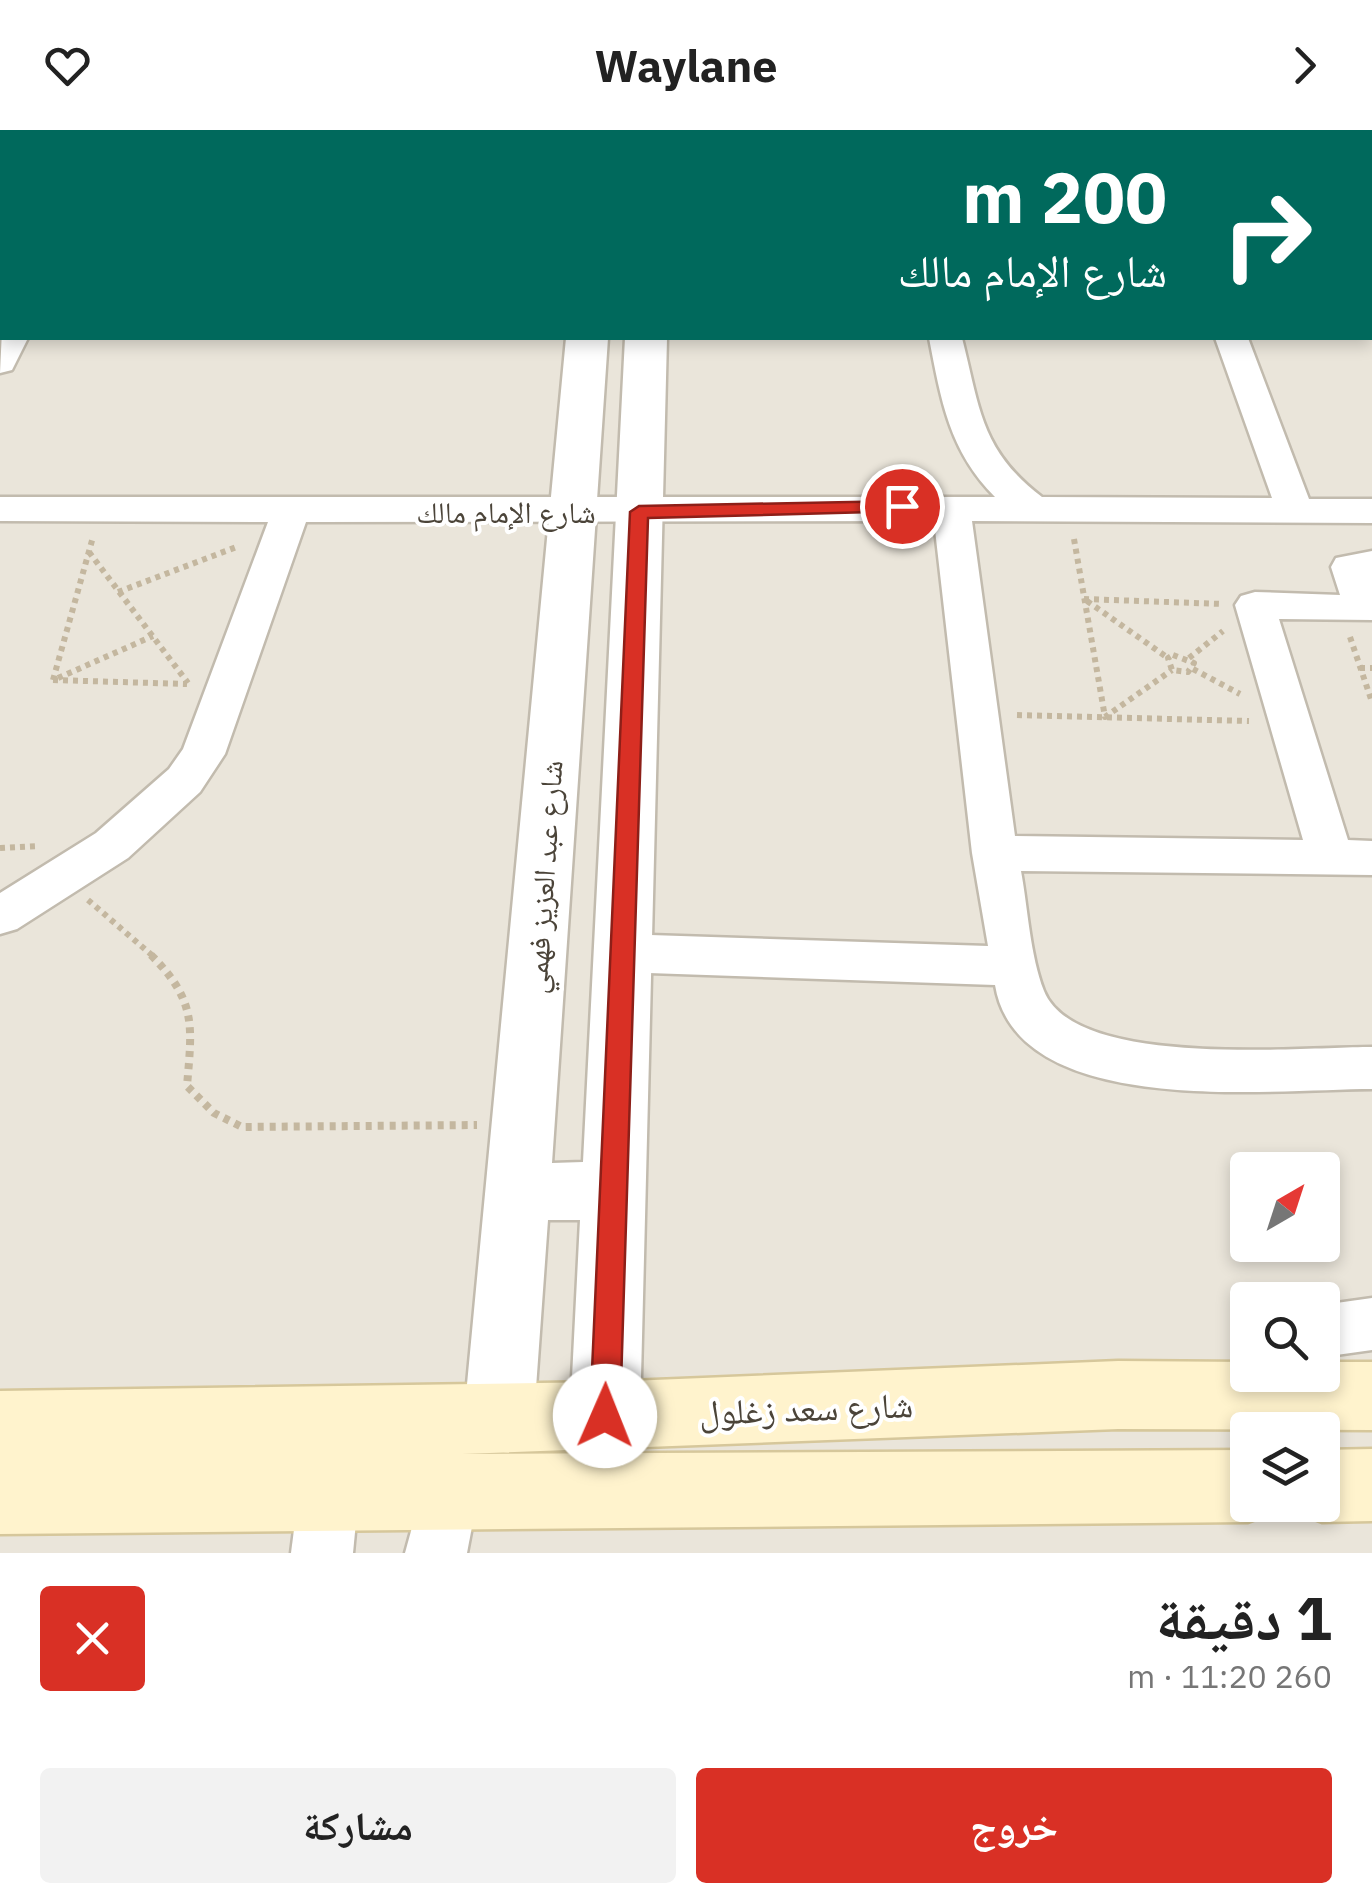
<!DOCTYPE html>
<html lang="ar">
<meta charset="utf-8">
<style>
:root{--surface:#fff;--page:#f2f2f2;--text:#222;--muted:#767676;--accent:#d93025}
body{margin:0;font-family:"IBM Plex Sans","Noto Naskh Arabic",sans-serif;background:var(--page);color:var(--text);direction:rtl;height:100vh;display:flex;flex-direction:column;font-size:38px;white-space:nowrap}
*{box-sizing:border-box;margin:0}
p{font-size:32px;color:var(--muted)}
.icon{flex:none;width:55px;height:55px;fill:none;stroke:currentColor;stroke-width:2;stroke-linecap:round;stroke-linejoin:round}
.map{position:relative;height:1423px;overflow:hidden;direction:ltr}
.side{display:flex;flex-direction:column;background:var(--surface);flex:1}
.side>*{flex:none}
.guide{position:absolute;left:0px;top:0px;width:1372px;height:210px;box-shadow:0 5px 15px #0003;direction:rtl;background:#00695c;color:#fff;overflow:hidden}
.needle{width:65px;rotate:39deg}
.fabs{position:absolute;left:1230px;top:1022px;display:grid;gap:20px}
.fabs a{display:grid;place-items:center;width:110px;height:110px;border-radius:10px;background:var(--surface);box-shadow:0 5px 15px #0003;font-size:50px}
.pin{position:absolute;display:grid;place-items:center;width:85px;height:85px;color:#fff;margin:-42px;border:5px solid #fff;border-radius:50%;box-shadow:0 2px 10px #0007}
.me{position:absolute;width:110px;margin:-55px;rotate:1deg;stroke-linejoin:round;filter:drop-shadow(0 0 8px #0008)}
.turn{display:flex;align-items:center;gap:35px;height:210px;padding:0 40px;font-size:45px}
.turn .icon{width:130px;height:130px;stroke-width:2.5}
.turn b{display:block;font-size:70px;line-height:85px}
.round{display:grid;place-items:center;flex:none;width:105px;height:105px;border-radius:10px;background:var(--page)}
.headline{display:flex;align-items:center;justify-content:space-between;height:170px;padding:0 40px}
h1{font-size:60px;font-weight:700;line-height:75px}
.cta{display:flex;gap:20px;margin-top:auto;padding:20px 40px}
.cta a{flex:1;height:115px;border-radius:10px;background:var(--accent);color:#fff;font-size:40px;font-weight:700;line-height:115px;text-align:center}
.cta a+a{background:var(--page);color:var(--text)}
header{display:flex;justify-content:space-between;align-items:center;height:130px;padding:0 40px;background:var(--surface);font-size:45px;font-weight:700}
.map>svg:first-child{display:block}
.residential{fill:#eae5da;fill-rule:evenodd}
.lines{fill:none;stroke-linecap:round;stroke-linejoin:round}
.service-casing{stroke:#c2bbae;stroke-width:6}
.minor-casing{stroke:#c2bbae;stroke-width:5}
.tertiary-casing{stroke:#c2bbae;stroke-width:5}
.secondary-casing{stroke:#d6c79b;stroke-width:5}
.path-far1{stroke:#c4b79f;stroke-width:6;stroke-dasharray:5 5;stroke-linecap:butt}
.path{stroke:#c4b79f;stroke-width:8;stroke-dasharray:6 6;stroke-linecap:butt}
.service{fill:#fff;fill-rule:evenodd}
.minor{fill:#fff;fill-rule:evenodd}
.tertiary{fill:#fff;fill-rule:evenodd}
.secondary{fill:#fff3cd;fill-rule:evenodd}
.route{fill:#d93025;stroke:#8d1f18;stroke-width:2.5}
.labels{text-anchor:middle;dominant-baseline:central;stroke-width:8;stroke-linejoin:round;paint-order:stroke}
.street-label{font-size:30px;fill:#4b4439;stroke:#fff}
.near-street-label{font-size:35px;fill:#4b4439;stroke:#fff}
</style>
<header><svg class="icon" aria-label="forward" viewBox="0 0 24 24"><path d="M9 5l7 7-7 7"/></svg>Waylane<svg class="icon" aria-label="heart" viewBox="0 0 24 24"><path d="M12 20l-8-8c-3-5 5-10 8-4 3-6 11-1 8 4z"/></svg></header>
<div class="map">
<svg width="1372" height="1423" viewBox="0 0 1372 1423">
<rect width="100%" height="100%" fill="#f6f3ec"/>
<path class="residential" d="M0,0H1372V1423H0ZM2,2H1370V208H2ZM1248,1040H1322V1115H1248ZM1248,1170H1322V1245H1248ZM1248,1300H1322V1375H1248Z"/>
<g class="lines">
<g class="service-casing">
<rect id="service" x="0" y="158" width="2" height="10"/>
</g>
<g class="minor-casing">
<g id="minor">
<rect x="92" y="0" width="28" height="2"/>
<rect x="333" y="0" width="28" height="2"/>
<rect x="897" y="0" width="28" height="2"/>
<rect x="1144" y="0" width="28" height="2"/>
<polygon points="1327,0 1355,0 1356,2 1328,2"/>
<rect x="1370" y="35" width="2" height="18"/>
<polygon points="2,200 2,208 28,208 12,240 0,243"/>
<path d="M929,208H962C980,278 980,320 1042,367L1272,368L1215,208H1248L1309,369H1372V393L972,391L1015,706L1303,710L1235,475L1241,466L1255,462L1340,465L1331,437L1336,428L1372,421V490L1279,489L1348,710L1372,711V745L1021,741C1028,779 1030,825 1044,861C1075,939 1301,917 1372,917V959C1273,959 1017,990 995,855L620,842L603,836L596,823L603,810L620,804L988,816L972,723L934,391L306,392L225,624L200,662L128,728L17,799L0,804V763L96,703L169,639L183,619L268,392L0,391V367H995C949,321 941,270 929,208Z"/>
<polygon points="1372,1168 1372,1220 1322,1227 1322,1175"/>
<polygon points="449,1330 470,1339 479,1360 467,1423 405,1423 428,1339"/>
<polygon points="329,1331 350,1340 359,1361 353,1423 291,1423 299,1361 308,1340"/>
</g>
</g>
<g class="tertiary-casing">
<g id="tertiary">
<polygon points="587,0 623,0 623,2 588,2"/>
<polygon points="636,0 672,0 672,2 637,2"/>
<polygon points="566,208 608,208 552,1033 583,1032 625,208 667,208 640,1287 630,1311 605,1322 580,1311 570,1287 580,1090 548,1090 534,1286 524,1310 499,1321 474,1310 464,1286"/>
</g>
</g>
<g class="secondary-casing">
<g id="secondary">
<polygon points="1118,1231 1248,1232 1248,1245 1322,1245 1322,1232 1372,1232 1372,1300 1118,1299 462,1324 1248,1320 1248,1375 1277,1375 1274,1382 1248,1392 0,1404 0,1261 605,1252"/>
<polygon points="1372,1319 1372,1391 1322,1392 1296,1382 1293,1375 1322,1375 1322,1320"/>
</g>
</g>
<g class="path-far1">
<polyline points="1074,409 1105,587 1172,540"/>
<polyline points="89,422 188,553"/>
<polyline points="118,462 239,416"/>
<polyline points="1084,469 1223,474"/>
<polyline points="1087,471 1168,528"/>
<polyline points="1350,507 1372,572"/>
<polygon points="1173,525 1194,533 1188,542 1172,540 1168,528"/>
<polyline points="1189,528 1223,501"/>
<polyline points="1360,538 1372,538"/>
<polyline points="1193,539 1240,564"/>
<polyline points="58,548 153,506"/>
<polyline points="53,550 93,407"/>
<polyline points="53,550 187,554"/>
<polyline points="1017,585 1249,591"/>
<polyline points="0,718 39,716"/>
<polyline points="88,770 154,827"/>
</g>
<path class="path" d="M151,825C197,871 192,896 187,956L214,983L242,997L477,995"/>
<use href="#service" class="service"/>
<use href="#minor" class="minor"/>
<use href="#tertiary" class="tertiary"/>
<use href="#secondary" class="secondary"/>
</g>
<polygon class="route" points="902,371 908,372 908,381 648,388 620,1286 615,1297 605,1301 595,1297 590,1286 630,382 639,376"/>
<g class="labels">
<g class="street-label">
<text x="506" y="381">شارع الإمام مالك</text>
<text transform="translate(543 747) rotate(-86)">شارع عبد العزيز فهمي</text>
</g>
<g class="near-street-label">
<text transform="translate(806 1278) rotate(-2)">شارع سعد زغلول</text>
</g>
</g>
</svg>
<div class="fabs">
<a><svg class="needle" viewBox="-14 -14 28 28"><path d="M0-13l5 13h-10z" fill="#e53935"/><path d="M0 13l5-13h-10z" fill="#767676"/></svg></a>
<a><svg class="icon" aria-label="search" viewBox="0 0 24 24"><circle cx="10" cy="10" r="6"/><path d="M15 15l6 6"/></svg></a>
<a><svg class="icon" aria-label="layers" viewBox="0 0 24 24"><path d="M12 4l9 5-9 5-9-5zM3 14l9 5 9-5"/></svg></a>
</div>
<div class="pin" style="left:902px;top:376px;background:#d93025"><svg class="icon" aria-label="arrive" viewBox="0 0 24 24"><path d="M6 21V4h12l-3 4 3 4H6"/></svg></div>
<svg class="me" style="left:605px;top:1286px" viewBox="-20 -20 40 40"><circle r="19" fill="#fff"/><path d="M0-13L10 11 0 6-10 11z" fill="#d93025"/></svg>
<div class="guide">
<div class="turn"><svg class="icon" aria-label="right" viewBox="0 0 24 24"><path d="M7 20v-9h11M14 6l5 5-5 5"/></svg><div><b>200 m</b>شارع الإمام مالك</div></div>
</div>
</div>
<section class="side">
<div class="headline"><div><h1>1 دقيقة</h1><p>260 m · 11:20</p></div><a class="round" style="background:#d93025;color:#fff"><svg class="icon" aria-label="close" viewBox="0 0 24 24"><path d="M6 6l12 12M18 6L6 18"/></svg></a></div>
<div class="cta"><a>خروج</a><a>مشاركة</a></div>
</section>
